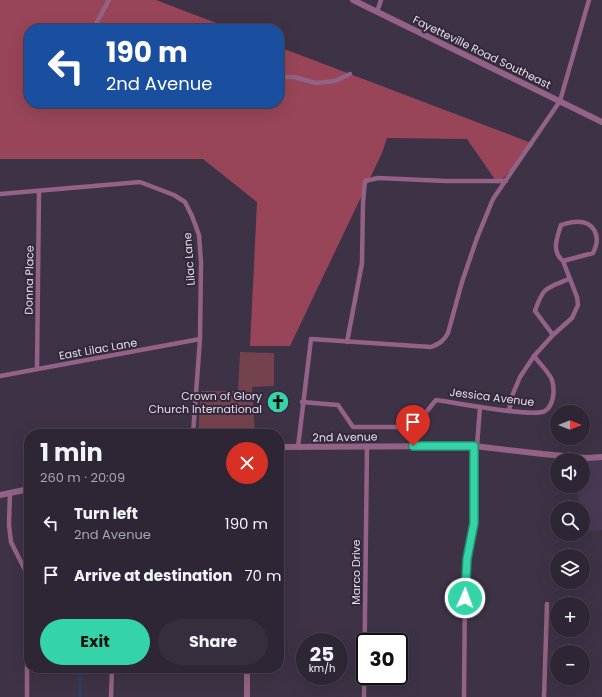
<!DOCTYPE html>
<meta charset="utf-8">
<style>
:root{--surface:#2e2635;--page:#362e3d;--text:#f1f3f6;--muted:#a7a5ad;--line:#494350;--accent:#34d4a8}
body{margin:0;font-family:Poppins,sans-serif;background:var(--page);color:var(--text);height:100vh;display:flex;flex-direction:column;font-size:15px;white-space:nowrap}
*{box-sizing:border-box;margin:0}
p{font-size:13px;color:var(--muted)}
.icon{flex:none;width:22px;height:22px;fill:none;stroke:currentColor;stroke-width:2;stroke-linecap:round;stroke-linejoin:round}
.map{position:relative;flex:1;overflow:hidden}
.sheet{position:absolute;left:24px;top:429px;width:260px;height:244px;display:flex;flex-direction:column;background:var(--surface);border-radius:16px;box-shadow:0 4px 16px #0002,0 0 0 1px var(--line)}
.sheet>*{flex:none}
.top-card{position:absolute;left:24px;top:24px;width:260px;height:84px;border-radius:16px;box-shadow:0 4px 16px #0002,0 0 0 1px var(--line);background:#1a4fa0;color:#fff;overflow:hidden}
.needle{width:26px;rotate:90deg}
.fabs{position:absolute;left:550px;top:405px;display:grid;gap:8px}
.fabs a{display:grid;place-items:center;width:40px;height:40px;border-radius:50%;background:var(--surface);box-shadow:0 4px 16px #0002,0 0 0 1px var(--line);font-size:20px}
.speed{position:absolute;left:296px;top:633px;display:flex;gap:8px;font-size:20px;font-weight:700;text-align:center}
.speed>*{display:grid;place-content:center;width:52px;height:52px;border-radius:50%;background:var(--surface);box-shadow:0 4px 16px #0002,0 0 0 1px var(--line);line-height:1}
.speed small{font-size:10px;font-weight:400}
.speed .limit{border:2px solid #111;border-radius:6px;background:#fff;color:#111}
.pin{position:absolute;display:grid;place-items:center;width:34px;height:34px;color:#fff;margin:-41px -17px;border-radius:50% 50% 50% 0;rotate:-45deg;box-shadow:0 0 4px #0007}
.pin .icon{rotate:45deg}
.me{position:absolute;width:44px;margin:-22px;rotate:2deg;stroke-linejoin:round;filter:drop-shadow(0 0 3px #0008)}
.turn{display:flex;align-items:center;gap:14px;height:84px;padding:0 16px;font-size:18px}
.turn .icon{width:52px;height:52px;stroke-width:2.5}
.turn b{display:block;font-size:28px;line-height:34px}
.round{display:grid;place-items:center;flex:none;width:42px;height:42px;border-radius:21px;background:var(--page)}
.headline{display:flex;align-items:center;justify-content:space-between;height:68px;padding:0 16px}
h1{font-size:24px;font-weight:700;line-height:30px}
.action{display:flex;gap:8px;margin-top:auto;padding:8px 16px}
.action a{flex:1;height:46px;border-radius:24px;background:var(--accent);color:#111;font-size:16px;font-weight:700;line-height:46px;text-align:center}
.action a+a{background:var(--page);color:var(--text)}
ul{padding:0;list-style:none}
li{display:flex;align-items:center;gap:12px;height:52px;padding:0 16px}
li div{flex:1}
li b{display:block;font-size:15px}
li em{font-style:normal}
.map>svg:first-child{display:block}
.built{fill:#493955}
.green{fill:#74424c}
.forest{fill:#984559}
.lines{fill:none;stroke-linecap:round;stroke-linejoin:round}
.stream{stroke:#164b86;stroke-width:1.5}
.minor{stroke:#936284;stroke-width:4.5}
.tertiary{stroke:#936284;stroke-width:6}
.route-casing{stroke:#228a6d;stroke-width:10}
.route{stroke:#34d4a8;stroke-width:7}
.labels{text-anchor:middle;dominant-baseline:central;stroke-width:4;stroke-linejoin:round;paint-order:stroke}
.street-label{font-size:11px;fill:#e4ddea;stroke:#34283d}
.poi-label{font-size:11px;fill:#e4ddea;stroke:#34283d;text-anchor:end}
</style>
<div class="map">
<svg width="602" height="697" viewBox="0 0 602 697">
<rect width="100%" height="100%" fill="#3e3247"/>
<polygon class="built" points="602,459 602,530 583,532 583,508 579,508 578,486 583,486 583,460 571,460"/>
<polygon class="green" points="240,352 274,353 274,386 252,387 255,434 198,434 201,391 238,391"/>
<polygon class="forest" points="0,0 156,0 232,29 29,29 29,103 279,103 279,47 534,144 498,184 467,139 387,138 382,153 290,346 250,346 257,202 203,159 0,159"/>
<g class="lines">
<polyline class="stream" points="80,668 80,697"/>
<g class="minor">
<polyline points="377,12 381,0"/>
<polyline points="96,29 97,22 109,0"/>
<polyline points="279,77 294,77 316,83 335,81 350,74"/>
<polyline points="0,194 140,182 174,195 185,202 192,216 199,235 201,263 200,339 193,434"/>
<path d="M553,335L535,311C543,287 546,288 569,279"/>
<polyline points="347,342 362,263 363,202 365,181 378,178 446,181 506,181"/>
<polyline points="37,369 39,191"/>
<polyline points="0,376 200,339"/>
<path d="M302,402L338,405L353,427H414L436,400C453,402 533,418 545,411C554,405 555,390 552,380C549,372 539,363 534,356"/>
<path d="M509,411L512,396L520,377L534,356L553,335L572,318L578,305L577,297L563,261C551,251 557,238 561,225C565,224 570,222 574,222C594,220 602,236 593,253L563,261"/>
<polyline points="477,446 480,407"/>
<path d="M298,447L311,339L431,347C439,344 444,341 448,333L462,282L477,238L493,199L560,101L589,0"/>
<polyline points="10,493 9,525 11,542 25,570 27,582 27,697"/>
<polyline points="111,697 112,668"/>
<polyline points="364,697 367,446"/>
<polyline points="464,697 465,583 467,559 474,523 474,446"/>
<polyline points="544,697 547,604"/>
</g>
<g class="tertiary">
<polyline points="353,0 602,122"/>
<polyline points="279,447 474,446 543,454 587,458 602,457"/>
<polyline points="0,495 29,489"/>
<polyline points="247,697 247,668"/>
</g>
</g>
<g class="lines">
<g class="route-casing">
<polyline id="route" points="413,446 474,446 474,523 467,559 465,598"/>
</g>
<use href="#route" class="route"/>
</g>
<defs>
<g id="church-disc" transform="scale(1.15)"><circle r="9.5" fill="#34d4a8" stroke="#34283d"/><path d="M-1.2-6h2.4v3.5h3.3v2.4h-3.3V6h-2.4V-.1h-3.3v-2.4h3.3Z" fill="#111"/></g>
</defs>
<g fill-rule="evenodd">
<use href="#church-disc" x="278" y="402"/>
</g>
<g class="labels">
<g class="street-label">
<text transform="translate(482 52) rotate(26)">Fayetteville Road Southeast</text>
<text transform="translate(189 259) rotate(-94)">Lilac Lane</text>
<text transform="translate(29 280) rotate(-89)">Donna Place</text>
<text transform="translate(98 349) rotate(-10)">East Lilac Lane</text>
<text transform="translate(492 397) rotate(7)">Jessica Avenue</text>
<text transform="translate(345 437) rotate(-1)">2nd Avenue</text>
<text transform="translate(356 572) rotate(-90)">Marco Drive</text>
</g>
<g class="poi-label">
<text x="262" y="396">Crown of Glory<tspan x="262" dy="13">Church International</tspan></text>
</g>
</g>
</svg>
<div class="fabs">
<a><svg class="needle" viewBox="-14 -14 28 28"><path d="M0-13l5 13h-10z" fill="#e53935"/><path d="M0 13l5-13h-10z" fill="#a7a5ad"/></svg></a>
<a><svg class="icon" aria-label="sound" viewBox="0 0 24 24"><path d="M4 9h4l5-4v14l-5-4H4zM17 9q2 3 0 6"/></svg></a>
<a><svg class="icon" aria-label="search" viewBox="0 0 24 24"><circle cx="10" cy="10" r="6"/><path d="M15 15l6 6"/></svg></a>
<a><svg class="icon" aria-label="layers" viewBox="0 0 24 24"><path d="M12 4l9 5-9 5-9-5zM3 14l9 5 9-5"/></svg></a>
<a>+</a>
<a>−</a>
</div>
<div class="speed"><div>25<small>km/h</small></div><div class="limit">30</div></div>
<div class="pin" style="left:413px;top:446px;background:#d93025"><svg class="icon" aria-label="arrive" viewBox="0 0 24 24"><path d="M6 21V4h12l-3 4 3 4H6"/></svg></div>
<svg class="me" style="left:465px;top:598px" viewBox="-20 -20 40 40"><circle r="17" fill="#34d4a8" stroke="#fff" stroke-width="3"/><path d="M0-11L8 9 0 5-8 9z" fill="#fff"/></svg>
<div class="top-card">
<div class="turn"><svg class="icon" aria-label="left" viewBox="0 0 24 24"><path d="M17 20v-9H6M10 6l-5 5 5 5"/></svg><div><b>190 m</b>2nd Avenue</div></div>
</div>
<section class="sheet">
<div class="headline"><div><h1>1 min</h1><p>260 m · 20:09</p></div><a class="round" style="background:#d93025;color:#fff"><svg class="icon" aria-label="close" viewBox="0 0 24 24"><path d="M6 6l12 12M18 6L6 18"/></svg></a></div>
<ul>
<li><svg class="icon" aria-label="left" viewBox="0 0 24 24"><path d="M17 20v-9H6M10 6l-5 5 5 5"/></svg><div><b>Turn left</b><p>2nd Avenue</p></div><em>190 m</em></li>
<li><svg class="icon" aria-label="arrive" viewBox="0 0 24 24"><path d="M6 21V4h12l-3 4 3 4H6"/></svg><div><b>Arrive at destination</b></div><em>70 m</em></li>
</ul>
<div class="action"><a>Exit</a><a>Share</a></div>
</section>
</div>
